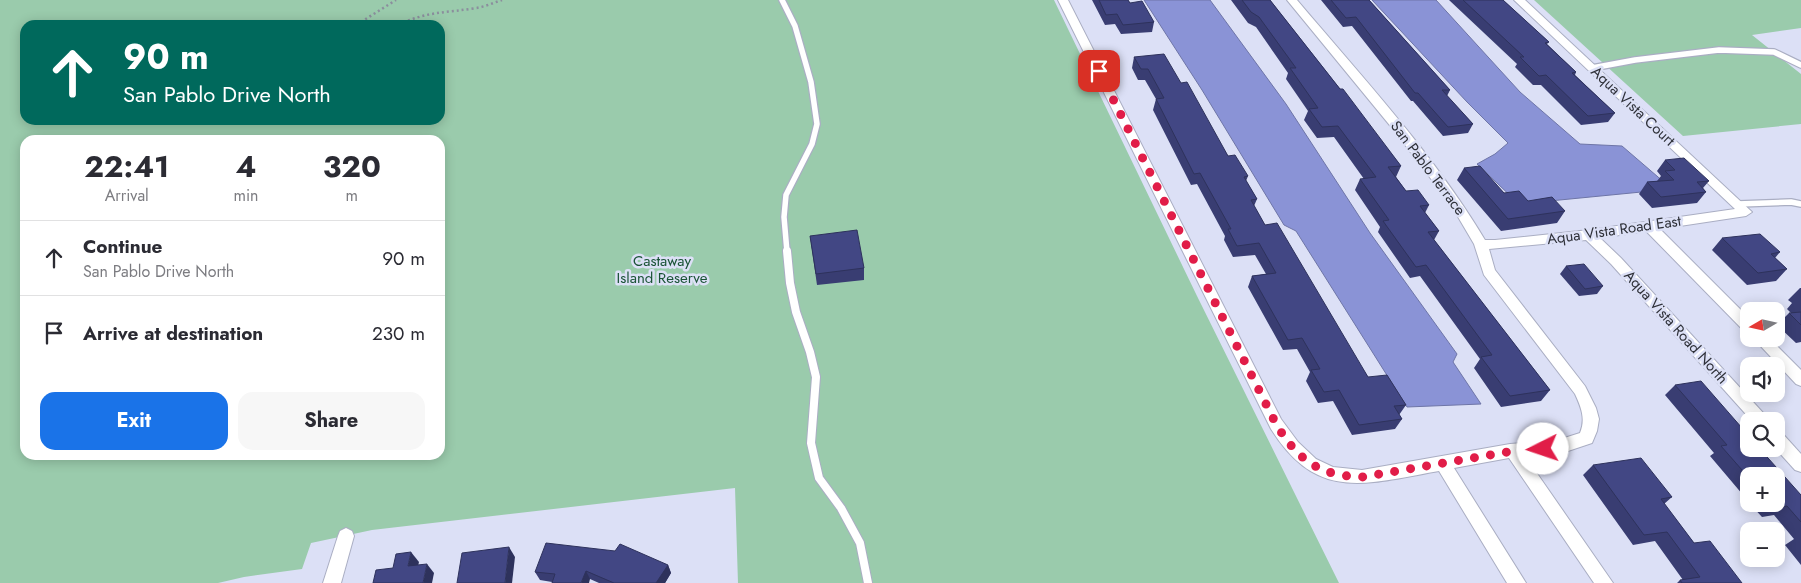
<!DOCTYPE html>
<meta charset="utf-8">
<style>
:root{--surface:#fff;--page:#f7f7f7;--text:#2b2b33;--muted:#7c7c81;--line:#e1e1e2;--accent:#1a73e8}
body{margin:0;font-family:Jost,sans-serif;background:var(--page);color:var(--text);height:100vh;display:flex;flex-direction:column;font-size:19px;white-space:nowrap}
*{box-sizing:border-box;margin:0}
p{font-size:16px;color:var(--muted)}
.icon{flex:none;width:28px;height:28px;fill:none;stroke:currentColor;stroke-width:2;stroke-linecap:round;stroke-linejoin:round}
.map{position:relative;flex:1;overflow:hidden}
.details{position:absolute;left:20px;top:135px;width:425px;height:325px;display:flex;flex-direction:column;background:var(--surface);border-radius:15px;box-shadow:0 2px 12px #0003}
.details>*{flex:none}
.top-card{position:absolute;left:20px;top:20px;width:425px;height:105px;border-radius:15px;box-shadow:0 2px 12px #0003;background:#00695c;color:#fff;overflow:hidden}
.needle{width:32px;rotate:261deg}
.fabs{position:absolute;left:1740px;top:302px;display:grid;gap:10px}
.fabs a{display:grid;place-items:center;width:45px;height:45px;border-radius:10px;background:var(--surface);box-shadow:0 2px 12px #0003;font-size:25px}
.pin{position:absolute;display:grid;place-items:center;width:42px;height:42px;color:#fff;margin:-21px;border-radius:10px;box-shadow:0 2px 8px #0006}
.me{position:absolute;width:55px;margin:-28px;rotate:266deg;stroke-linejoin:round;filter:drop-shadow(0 0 4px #0008)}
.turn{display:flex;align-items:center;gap:18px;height:105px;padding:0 20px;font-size:22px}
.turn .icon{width:65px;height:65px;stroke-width:2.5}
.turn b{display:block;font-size:35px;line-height:42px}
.eta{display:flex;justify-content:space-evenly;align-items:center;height:85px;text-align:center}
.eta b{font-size:30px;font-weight:700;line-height:35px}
.primary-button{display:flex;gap:10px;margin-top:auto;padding:10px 20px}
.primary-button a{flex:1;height:58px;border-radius:15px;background:var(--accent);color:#fff;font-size:20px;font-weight:700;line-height:58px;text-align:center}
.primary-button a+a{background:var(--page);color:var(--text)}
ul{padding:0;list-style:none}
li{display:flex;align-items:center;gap:15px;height:75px;padding:0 20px;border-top:1px solid var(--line)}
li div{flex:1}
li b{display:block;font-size:19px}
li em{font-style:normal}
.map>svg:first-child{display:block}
.green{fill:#9acbac;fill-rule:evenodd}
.water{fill:#8a93d6;stroke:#6e75a7}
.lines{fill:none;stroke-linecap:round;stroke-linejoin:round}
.lane-far1-casing{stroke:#aaaec3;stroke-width:8}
.lane-casing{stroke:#aaaec3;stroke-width:10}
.street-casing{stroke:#aaaec3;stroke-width:2}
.path{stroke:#8b8e9d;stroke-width:2.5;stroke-dasharray:2 3;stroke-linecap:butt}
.lane-far1{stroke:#fff;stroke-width:5.5}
.lane{stroke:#fff;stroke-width:8}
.street{fill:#fff;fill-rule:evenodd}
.wall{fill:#393d72}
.shaded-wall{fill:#2e325c}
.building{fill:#424784;stroke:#2e325c}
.route{stroke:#e11d48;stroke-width:9;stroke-dasharray:0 16.2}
.labels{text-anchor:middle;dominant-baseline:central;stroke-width:5;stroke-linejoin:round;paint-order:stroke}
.street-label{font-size:15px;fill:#2e3038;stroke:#dce0f6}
.park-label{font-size:15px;fill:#1a5336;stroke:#dce0f6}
</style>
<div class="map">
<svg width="1801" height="583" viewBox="0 0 1801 583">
<rect width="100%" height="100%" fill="#dce0f6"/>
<g class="green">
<path d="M0,0H1054L1197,296L1339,583H738L735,488L372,530L311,543L302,569L244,577L218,583H0ZM25,25H440V120H25ZM25,140H440V455H25Z"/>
<polygon points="1534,0 1801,0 1801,28 1752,35 1801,74 1801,124 1683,136"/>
</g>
<g class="water">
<polygon points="1144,0 1210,0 1286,104 1370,233 1457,354 1453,362 1481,404 1407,407 1296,231 1284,225 1202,90"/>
<polygon points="1372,0 1436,0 1520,92 1580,144 1622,146 1672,189 1519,204 1477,164 1495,154 1508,143 1467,102"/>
</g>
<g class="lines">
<g class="lane-far1-casing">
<g id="lane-far1">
<polyline points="782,0 795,26 811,82 817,124 812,144 786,195 784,217 787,252"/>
<polyline points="1592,68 1635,60 1719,50 1774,52 1801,65"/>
<polyline points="1738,204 1791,202 1801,204"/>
</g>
</g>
<g class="lane-casing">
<polyline id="lane" points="787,251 790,283 796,312 810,352 816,377 811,443 819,478 841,508 860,543 868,583"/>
</g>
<g class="street-casing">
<g id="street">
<path d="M1058,0H1068L1281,419L1298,442L1316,459L1333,467L1362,470L1510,444L1558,440L1580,433C1586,419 1581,407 1575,394L1484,275L1474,244L1451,205L1392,128L1287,0H1297C1362,77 1433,153 1485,240H1495L1589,230L1735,209L1514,0H1525L1752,212L1746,216L1660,229L1749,318V332L1744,331L1646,231L1600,238L1621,258L1766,416L1769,421H1752L1611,264L1586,240L1489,249L1495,270L1585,386L1596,408L1599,419L1597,431L1592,443L1568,451L1525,456L1613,583H1594L1509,458L1454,468L1526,583H1507L1439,471C1365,484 1317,502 1271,429Z"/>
<polygon points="1754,339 1770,339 1801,370 1801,386 1796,384"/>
<polygon points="1776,432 1782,433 1801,454 1801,472 1795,470 1776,449"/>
<polygon points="346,528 352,531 354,536 341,583 323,583 338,536 340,531"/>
</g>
</g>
<g class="path">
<polyline points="361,22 396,0"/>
<polyline points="352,25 361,22 380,25"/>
<path d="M399,25C426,11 447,13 476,8C484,7 493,3 502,0"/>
</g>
<use href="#lane-far1" class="lane-far1"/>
<use href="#lane" class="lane"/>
<use href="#street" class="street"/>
</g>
<g class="wall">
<polygon points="1092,0 1128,0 1130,3 1154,22 1152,32 1121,34 1115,24 1105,25"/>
<polygon points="1231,0 1270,0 1401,166 1396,177 1406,191 1429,205 1425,213 1439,231 1434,240 1550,390 1541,401 1501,407 1474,368 1480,359 1420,276 1410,278 1378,232 1380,227 1355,190 1360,179 1364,179 1334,137 1317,138 1304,120 1308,111 1286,79 1288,73 1256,27 1248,23"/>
<polygon points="1321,0 1369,0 1450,90 1447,96 1473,124 1468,133 1443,136 1413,101 1411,101 1352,26 1343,27"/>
<polygon points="1449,0 1503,0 1549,42 1547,44 1576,72 1575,75 1615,113 1608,122 1581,125 1541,85 1533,85 1515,67 1517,64"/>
<polygon points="1134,57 1181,83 1228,156 1248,176 1246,181 1257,199 1254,206 1265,225 1368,377 1406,405 1399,415 1402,419 1395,429 1352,435 1333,401 1318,403 1306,381 1310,372 1297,349 1283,350 1248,287 1252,276 1266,274 1255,255 1233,257 1224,240 1225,236 1197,184 1191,185 1153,110 1156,99 1145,80 1138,80 1132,68"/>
<polygon points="1665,160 1709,181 1703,188 1706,192 1697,203 1652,208 1639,194 1647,182 1657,181 1661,176 1657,171"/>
<polygon points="1464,168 1504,193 1528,201 1565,211 1557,223 1501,231 1457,180"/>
<polygon points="810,236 864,268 864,280 817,285"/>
<polygon points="1722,238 1780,252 1775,258 1787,269 1776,281 1747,285 1712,250"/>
<polygon points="1566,266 1603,286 1597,294 1579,296 1560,274"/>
<polygon points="1800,288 1801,288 1801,342 1796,343 1777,325 1789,313 1791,313 1787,309 1792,303 1788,300"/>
<polygon points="1675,385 1801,495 1801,565 1785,545 1794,539 1774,515 1762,517 1750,504 1776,504 1749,476 1749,502 1710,456 1714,453 1665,395"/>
<polygon points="1593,465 1672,497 1664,504 1694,543 1742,583 1677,583 1680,580 1683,580 1655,541 1633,545 1583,475"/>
<polygon points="668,565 671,573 665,583 599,583 590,579 552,582 540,580 535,572"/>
</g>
<g class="shaded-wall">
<polygon points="509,547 515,557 512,583 505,583"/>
<polygon points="411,552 419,562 416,575 408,566"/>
<polygon points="427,564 434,573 432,583 423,583"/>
<polygon points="668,565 671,573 665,583 656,583"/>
<polygon points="586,571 590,579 589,583 581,583"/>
</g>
<g class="building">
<polygon points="1099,0 1128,0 1130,3 1142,1 1154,22 1123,25 1117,14 1106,15"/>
<polygon points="1242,0 1270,0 1340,89 1343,89 1401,166 1388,167 1406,191 1418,190 1429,205 1420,206 1439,231 1428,232 1550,390 1510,396 1481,357 1492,355 1426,265 1416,267 1383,221 1389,220 1360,179 1376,177 1338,126 1322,127 1309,109 1318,108 1290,68 1296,68 1259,17 1251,12"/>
<polygon points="1331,0 1369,0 1450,90 1442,90 1473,124 1448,127 1418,93 1415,93 1356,17 1346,18"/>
<polygon points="1463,0 1503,0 1549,42 1545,43 1576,72 1572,73 1615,113 1588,116 1546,75 1539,76 1520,57 1524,57"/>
<polygon points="1164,54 1181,83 1187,82 1228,156 1235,155 1248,176 1244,177 1257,199 1251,200 1265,225 1277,223 1368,377 1387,375 1406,405 1394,406 1402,419 1359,425 1339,390 1324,392 1311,370 1320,369 1302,338 1288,340 1252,276 1276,273 1259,243 1237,246 1228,229 1231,229 1200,173 1194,174 1156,99 1164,98 1148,69 1141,69 1134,57"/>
<polygon points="1684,158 1709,181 1697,182 1706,192 1661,197 1647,182 1674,180 1665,171 1675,170 1665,160"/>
<polygon points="1480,166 1504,193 1519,191 1528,201 1552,197 1565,211 1508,219 1464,168"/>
<polygon points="857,230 864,268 816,274 810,236"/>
<polygon points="1760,234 1780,252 1771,254 1787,269 1758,273 1722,238"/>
<polygon points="1584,264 1603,286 1585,289 1566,266"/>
<polygon points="1801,312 1801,325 1789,313"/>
<polygon points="1701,381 1749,436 1749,449 1760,449 1801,495 1801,522 1787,506 1774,508 1771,504 1776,504 1776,476 1749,476 1749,478 1721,446 1727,445 1675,385"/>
<polygon points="1641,458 1672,497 1661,499 1694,543 1710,541 1742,583 1682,583 1680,580 1700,577 1667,532 1644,535 1593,465"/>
<polygon points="546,543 615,551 620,544 668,565 656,583 614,583 586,571 581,583 552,583 555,574 535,572"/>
<polygon points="509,547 505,583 457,583 462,553"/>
<polygon points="411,552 408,566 427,564 423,583 373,583 376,570 393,568 396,554"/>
</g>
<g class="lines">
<path class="route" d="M1099,71L1276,424C1298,460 1319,476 1362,477L1513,451L1543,449"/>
</g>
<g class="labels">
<g class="street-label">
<text transform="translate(1633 106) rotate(43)">Aqua Vista Court</text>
<text transform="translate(1428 168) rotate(53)">San Pablo Terrace</text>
<text transform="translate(1614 230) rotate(-8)">Aqua Vista Road East</text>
<text transform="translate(1676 327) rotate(48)">Aqua Vista Road North</text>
</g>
<g class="park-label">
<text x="662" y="261">Castaway<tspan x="662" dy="17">Island Reserve</tspan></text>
</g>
</g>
</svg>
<div class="fabs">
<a><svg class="needle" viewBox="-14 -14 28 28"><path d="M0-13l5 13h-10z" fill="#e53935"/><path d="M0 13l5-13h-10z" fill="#7c7c81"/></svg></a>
<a><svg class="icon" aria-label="sound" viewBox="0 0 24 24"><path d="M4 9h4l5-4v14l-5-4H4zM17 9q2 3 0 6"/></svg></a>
<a><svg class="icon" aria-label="search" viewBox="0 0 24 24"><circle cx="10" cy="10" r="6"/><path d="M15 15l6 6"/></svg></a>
<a>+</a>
<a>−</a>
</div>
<div class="pin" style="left:1099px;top:71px;background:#d93025"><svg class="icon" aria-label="arrive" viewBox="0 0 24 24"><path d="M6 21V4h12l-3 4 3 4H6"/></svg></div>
<svg class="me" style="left:1543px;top:449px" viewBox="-20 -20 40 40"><circle r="19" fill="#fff"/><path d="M0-13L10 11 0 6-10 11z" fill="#e11d48"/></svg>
<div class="top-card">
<div class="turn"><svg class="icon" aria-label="ahead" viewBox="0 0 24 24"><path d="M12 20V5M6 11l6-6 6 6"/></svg><div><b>90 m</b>San Pablo Drive North</div></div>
</div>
<section class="details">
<div class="eta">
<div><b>22:41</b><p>Arrival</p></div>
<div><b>4</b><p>min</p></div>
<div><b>320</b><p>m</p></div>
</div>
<ul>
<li><svg class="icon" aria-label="ahead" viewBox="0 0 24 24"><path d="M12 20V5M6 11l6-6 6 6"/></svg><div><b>Continue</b><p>San Pablo Drive North</p></div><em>90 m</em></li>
<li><svg class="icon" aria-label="arrive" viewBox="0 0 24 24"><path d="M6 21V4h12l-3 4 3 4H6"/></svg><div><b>Arrive at destination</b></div><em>230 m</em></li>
</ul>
<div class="primary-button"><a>Exit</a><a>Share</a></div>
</section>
</div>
